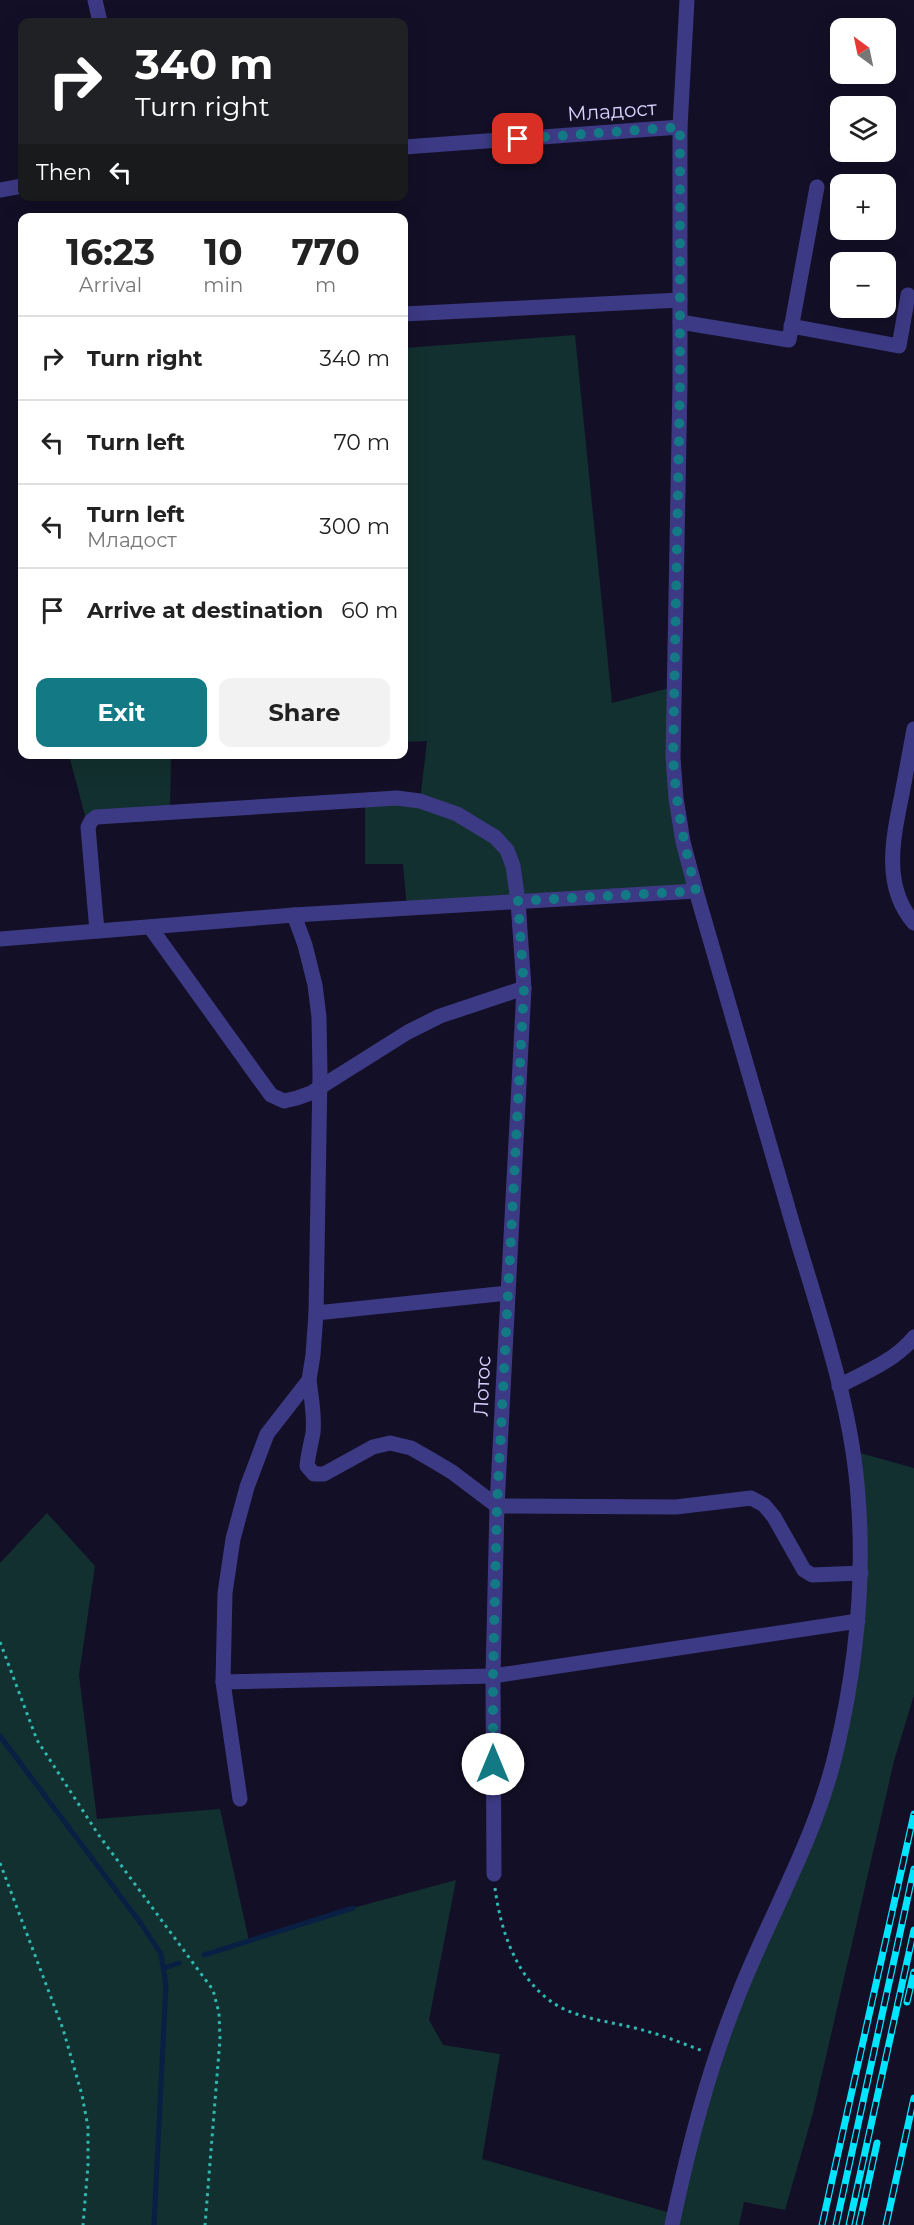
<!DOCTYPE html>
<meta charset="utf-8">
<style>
:root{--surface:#fff;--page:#f2f2f2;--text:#222;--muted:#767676;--line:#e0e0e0;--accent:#137a85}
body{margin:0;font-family:Montserrat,sans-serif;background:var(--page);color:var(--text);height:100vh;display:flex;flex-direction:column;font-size:22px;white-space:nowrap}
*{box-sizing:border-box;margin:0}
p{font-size:20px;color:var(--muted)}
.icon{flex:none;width:33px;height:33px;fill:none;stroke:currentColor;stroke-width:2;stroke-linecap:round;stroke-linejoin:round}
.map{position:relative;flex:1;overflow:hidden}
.panel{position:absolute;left:18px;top:213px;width:390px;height:546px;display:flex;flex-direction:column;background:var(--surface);border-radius:12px;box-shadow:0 6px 24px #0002}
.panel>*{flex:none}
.banner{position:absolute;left:18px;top:18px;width:390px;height:183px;border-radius:12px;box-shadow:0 6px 24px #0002;background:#202124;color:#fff;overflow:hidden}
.needle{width:39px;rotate:327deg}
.tools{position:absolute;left:830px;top:18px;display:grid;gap:12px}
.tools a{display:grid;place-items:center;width:66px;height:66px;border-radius:12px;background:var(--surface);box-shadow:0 6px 24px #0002;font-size:30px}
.pin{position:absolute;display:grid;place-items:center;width:51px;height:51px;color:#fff;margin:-26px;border-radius:12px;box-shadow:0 3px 9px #0006}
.me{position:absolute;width:66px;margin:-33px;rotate:0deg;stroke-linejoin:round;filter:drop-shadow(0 0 4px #0008)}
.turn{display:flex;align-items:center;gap:21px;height:126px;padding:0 18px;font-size:27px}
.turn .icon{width:78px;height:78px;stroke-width:2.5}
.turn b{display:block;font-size:42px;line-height:51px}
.then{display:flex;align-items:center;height:57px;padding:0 18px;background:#0003;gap:12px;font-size:22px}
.eta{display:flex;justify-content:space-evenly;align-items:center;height:102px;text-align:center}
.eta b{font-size:36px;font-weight:700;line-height:42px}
.button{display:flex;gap:12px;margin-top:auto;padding:12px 18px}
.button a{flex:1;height:69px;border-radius:12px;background:var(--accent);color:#fff;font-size:24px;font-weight:700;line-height:69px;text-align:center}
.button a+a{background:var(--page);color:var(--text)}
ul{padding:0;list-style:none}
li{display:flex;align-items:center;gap:18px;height:84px;padding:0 18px;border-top:2px solid var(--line)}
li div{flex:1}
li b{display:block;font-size:22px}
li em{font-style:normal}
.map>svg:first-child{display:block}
.green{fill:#12302f}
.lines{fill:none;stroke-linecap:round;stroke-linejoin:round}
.stream{stroke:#0a1f44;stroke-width:5}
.path{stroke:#2fb8b0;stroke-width:3;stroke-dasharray:3 4.5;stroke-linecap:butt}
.minor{stroke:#3d3a85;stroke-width:15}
.rail-casing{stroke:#00e5ff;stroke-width:7}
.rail{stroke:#130f26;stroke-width:4.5;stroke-dasharray:14;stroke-linecap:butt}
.route{stroke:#137a85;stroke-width:10;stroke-dasharray:0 18}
.labels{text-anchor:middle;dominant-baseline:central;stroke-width:6;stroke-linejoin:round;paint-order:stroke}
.street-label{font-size:20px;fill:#d9d4ff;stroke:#130f26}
</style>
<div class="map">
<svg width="914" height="2225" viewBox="0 0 914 2225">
<rect width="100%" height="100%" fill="#130f26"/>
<g class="green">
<polygon points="575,335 612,703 673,687 673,758 696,891 407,908 403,864 365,864 365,799 420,801 427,741 404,742 404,454 408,453 404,390 404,348"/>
<polygon points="69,755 203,755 171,759 170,812 97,817 88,827"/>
<polygon points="853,1451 914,1468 914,1695 894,1761 813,2113 785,2210 744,2202 739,2225 0,2225 0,1563 47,1513 95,1566 79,1675 97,1819 220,1809 249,1941 353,1908 456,1880 429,2020 443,2045 500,2054 482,2159 674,2214 698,2113 812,1827 858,1621"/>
</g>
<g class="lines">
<g class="stream">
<polyline points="0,1736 142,1925 161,1954 166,1985 154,2225"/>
<polyline points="204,1955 353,1908"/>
<polyline points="164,1968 179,1963"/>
</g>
<g class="path">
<polyline points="0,1642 37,1740 98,1834 213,1990 219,2013 220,2039 205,2225"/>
<polyline points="0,1863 63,2029 82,2095 88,2127 88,2165 83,2225"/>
<path d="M495,1888C501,1935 520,1989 566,2010C591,2021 620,2023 646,2031C665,2036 684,2044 703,2051"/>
</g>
<g class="minor">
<polyline points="95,0 100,22"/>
<polyline points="404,147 680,127"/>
<polyline points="0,190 22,186"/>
<polyline points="404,314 680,300"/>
<polyline points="680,322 789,340 817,187"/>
<polyline points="791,326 899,346 908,295"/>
<path d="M914,729C910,751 906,772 902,794C893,838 882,886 914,923"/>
<polyline points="150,927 260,1080 271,1095 284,1101 297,1098 311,1093 408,1032 440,1016 524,988"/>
<polyline points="97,931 88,827 91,821 96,817 397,798 420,801 457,814 495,837 507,850 513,866 518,901 524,988 497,1506 493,1676 494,1874"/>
<polyline points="0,939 294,915 696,891"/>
<polyline points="316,1313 508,1293"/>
<path d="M309,1380C311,1397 315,1415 313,1433C311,1444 308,1454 307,1466L314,1474H324L373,1447L390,1443L411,1448L432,1460L452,1472L497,1506L676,1507L751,1498L764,1505L774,1517L804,1570L812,1575L861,1573"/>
<path d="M839,1386C864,1373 896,1360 914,1337"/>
<polyline points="223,1682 493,1676 858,1621"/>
<polyline points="240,1799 223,1682 225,1593 233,1539 247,1487 267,1434 309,1380 313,1355 316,1313 320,1074 319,1017 315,985 305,945 294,915"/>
<path d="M672,2225C689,2145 709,2067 740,1991C772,1911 816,1837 836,1752C856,1668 865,1583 858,1496C852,1408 822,1323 797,1239C763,1123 729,1007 696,891L683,842L676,798L673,758L680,384V127L687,0"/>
</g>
<g class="rail-casing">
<g id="rail">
<polyline points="907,2002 914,1972"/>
<polyline points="822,2225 914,1814"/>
<polyline points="836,2225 914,1869"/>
<polyline points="849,2225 914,1930"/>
<polyline points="859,2225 877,2143"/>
<polyline points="886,2225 914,2098"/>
</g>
</g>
<use href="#rail" class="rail"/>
</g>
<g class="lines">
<path class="route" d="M493,1764V1676L497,1506L524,988L518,901L696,891C684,846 676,804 673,758L680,384V127L518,139"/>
</g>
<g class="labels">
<g class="street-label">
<text transform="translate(612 111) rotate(-4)">Младост</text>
<text transform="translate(482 1386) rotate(-87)">Лотос</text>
</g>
</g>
</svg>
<div class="tools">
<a><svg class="needle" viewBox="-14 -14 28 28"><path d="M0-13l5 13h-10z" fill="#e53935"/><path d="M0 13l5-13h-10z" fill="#767676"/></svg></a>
<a><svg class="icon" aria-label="layers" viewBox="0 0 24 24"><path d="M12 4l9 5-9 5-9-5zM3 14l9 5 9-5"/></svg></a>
<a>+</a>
<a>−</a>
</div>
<div class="pin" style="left:518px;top:139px;background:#d93025"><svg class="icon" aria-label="arrive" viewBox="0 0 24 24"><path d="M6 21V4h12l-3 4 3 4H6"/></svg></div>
<svg class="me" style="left:493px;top:1764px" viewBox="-20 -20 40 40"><circle r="19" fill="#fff"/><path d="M0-13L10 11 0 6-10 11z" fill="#137a85"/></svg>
<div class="banner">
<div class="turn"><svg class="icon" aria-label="right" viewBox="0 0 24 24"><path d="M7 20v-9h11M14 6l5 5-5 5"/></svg><div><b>340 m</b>Turn right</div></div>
<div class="then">Then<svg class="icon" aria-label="left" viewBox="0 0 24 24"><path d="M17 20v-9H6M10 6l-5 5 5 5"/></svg></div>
</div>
<section class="panel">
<div class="eta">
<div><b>16:23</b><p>Arrival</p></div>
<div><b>10</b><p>min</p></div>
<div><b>770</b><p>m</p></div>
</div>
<ul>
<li><svg class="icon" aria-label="right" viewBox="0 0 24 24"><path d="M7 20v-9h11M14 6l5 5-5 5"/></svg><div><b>Turn right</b></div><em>340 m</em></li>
<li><svg class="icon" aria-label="left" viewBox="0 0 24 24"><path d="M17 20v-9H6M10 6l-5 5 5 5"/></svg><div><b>Turn left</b></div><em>70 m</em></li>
<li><svg class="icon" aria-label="left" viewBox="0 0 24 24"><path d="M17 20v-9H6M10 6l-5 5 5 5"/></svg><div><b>Turn left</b><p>Младост</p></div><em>300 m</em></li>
<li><svg class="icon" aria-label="arrive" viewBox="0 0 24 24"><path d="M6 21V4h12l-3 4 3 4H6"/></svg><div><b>Arrive at destination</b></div><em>60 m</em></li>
</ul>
<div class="button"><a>Exit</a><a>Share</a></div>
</section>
</div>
